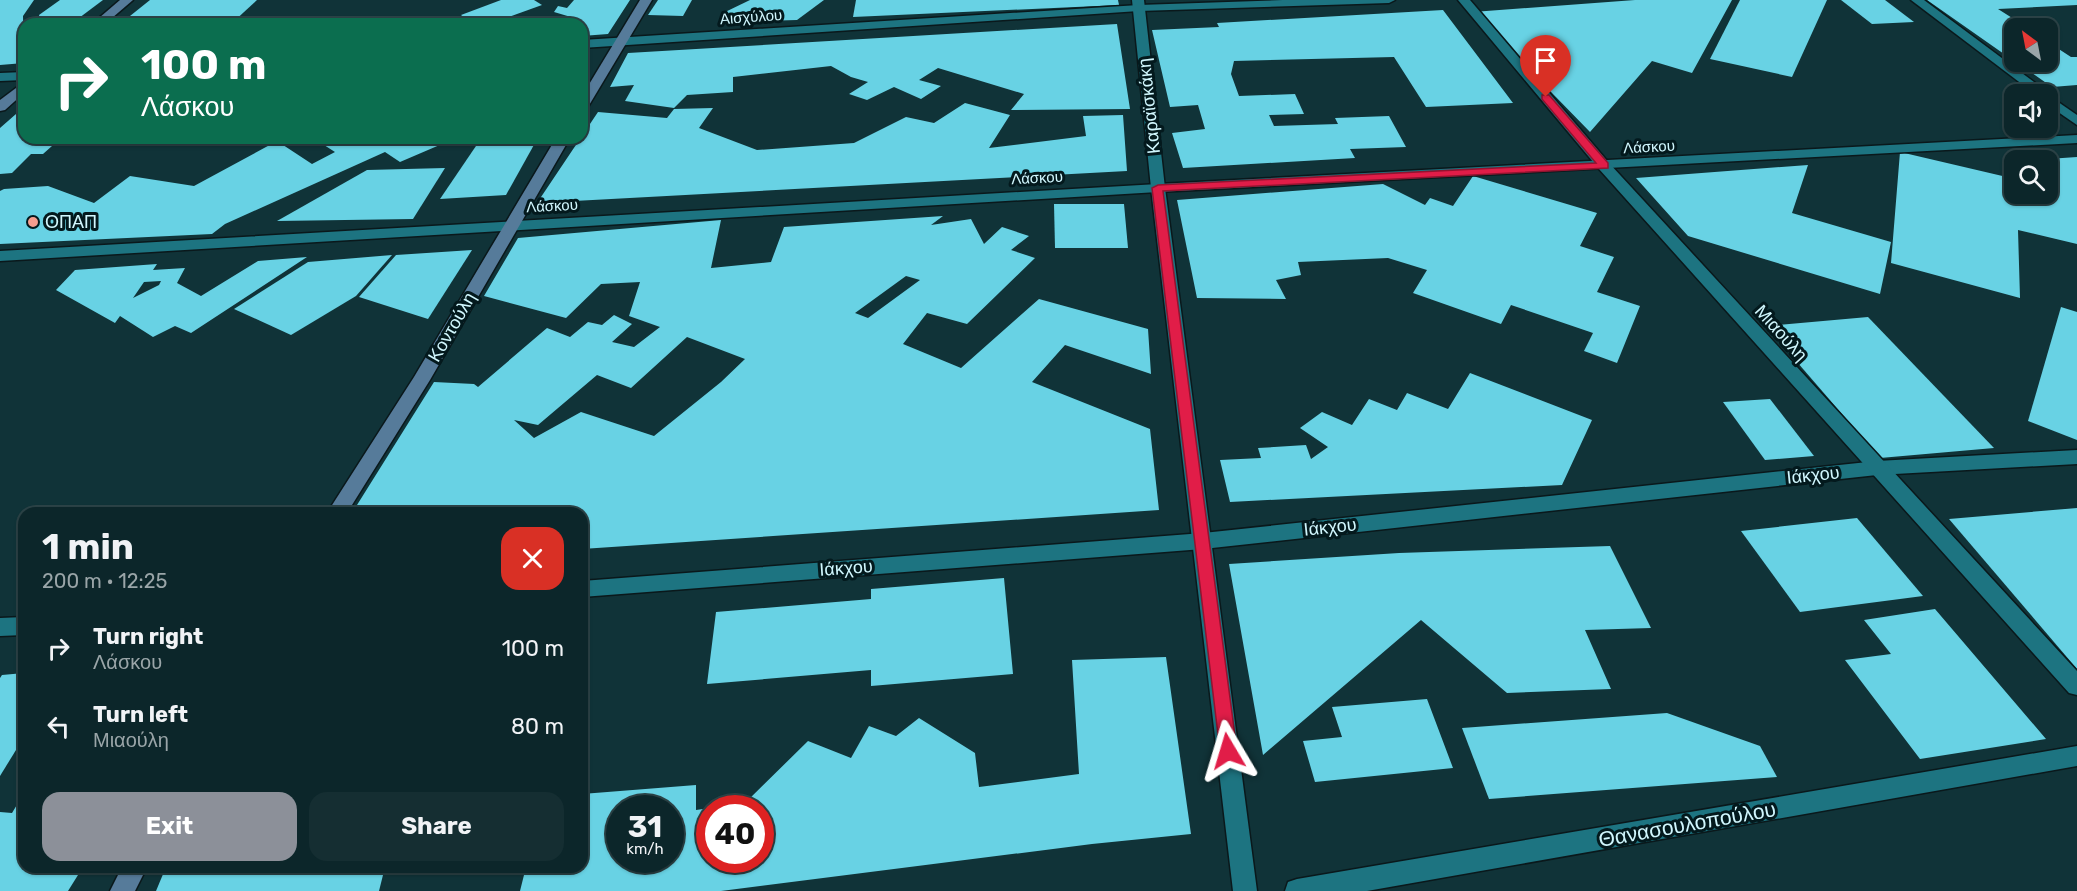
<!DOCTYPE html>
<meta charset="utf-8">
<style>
:root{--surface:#0c262a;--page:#152e32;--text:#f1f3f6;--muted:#9aa5a8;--line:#2c4347;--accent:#8c9099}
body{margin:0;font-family:Rubik,sans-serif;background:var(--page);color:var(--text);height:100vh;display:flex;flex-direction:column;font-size:22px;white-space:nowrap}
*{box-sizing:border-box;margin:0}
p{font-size:20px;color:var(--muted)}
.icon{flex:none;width:33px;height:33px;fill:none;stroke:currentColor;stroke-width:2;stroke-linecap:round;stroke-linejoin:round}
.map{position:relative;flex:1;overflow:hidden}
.panel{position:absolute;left:18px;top:507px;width:570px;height:366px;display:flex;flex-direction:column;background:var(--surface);border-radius:18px;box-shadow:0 2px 4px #0004,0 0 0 2px var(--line)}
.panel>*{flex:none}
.hud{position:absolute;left:18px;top:18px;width:570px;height:126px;border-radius:18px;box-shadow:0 2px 4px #0004,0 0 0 2px var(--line);background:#0b6e4f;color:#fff;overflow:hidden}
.needle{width:39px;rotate:328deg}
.fabs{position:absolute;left:2004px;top:18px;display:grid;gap:12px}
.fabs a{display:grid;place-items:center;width:54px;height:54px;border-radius:12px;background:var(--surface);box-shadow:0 2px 4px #0004,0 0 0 2px var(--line);font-size:30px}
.speed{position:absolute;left:606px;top:795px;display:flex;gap:12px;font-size:30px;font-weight:700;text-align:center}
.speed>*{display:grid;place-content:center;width:78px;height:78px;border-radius:50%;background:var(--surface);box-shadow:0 2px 4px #0004,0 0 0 2px var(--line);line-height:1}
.speed small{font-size:15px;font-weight:400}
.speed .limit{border:9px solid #d22;background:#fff;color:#111}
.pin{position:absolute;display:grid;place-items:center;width:51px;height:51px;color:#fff;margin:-62px -26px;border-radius:50% 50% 50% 0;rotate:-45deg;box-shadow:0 0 6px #0007}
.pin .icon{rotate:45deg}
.me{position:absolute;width:66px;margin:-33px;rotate:353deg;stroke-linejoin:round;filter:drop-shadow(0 0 4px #0008)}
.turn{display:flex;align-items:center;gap:21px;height:126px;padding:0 24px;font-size:27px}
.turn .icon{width:78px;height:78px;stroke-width:2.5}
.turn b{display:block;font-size:42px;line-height:51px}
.round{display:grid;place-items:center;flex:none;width:63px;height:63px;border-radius:18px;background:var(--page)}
.head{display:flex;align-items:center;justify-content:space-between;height:102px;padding:0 24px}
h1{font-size:36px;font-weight:700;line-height:45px}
.button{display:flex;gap:12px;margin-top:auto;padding:12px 24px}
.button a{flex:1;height:69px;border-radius:18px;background:var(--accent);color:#fff;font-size:24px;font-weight:700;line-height:69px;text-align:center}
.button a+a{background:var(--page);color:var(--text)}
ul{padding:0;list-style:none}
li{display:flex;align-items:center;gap:18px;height:78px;padding:0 24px}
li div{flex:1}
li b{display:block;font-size:22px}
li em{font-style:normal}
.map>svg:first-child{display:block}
.building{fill:#68d2e4;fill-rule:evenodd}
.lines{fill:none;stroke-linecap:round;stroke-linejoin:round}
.pedestrian-casing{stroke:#0a181b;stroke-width:3}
.minor-casing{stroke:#0a181b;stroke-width:3}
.tertiary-casing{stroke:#0a181b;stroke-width:3}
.secondary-casing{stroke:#0a181b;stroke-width:3}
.pedestrian{fill:#1d7481;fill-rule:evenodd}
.minor{fill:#1d7481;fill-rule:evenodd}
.tertiary{fill:#1d7481;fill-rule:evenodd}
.secondary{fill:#567b9a;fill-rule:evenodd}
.route{fill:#e11d48;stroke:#92132f;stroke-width:1.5}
.poi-dot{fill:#f59d8e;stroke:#03191d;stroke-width:2}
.labels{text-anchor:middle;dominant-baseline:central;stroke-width:6;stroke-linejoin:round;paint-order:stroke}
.far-street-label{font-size:15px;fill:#d1f7fe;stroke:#03191d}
.street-label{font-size:18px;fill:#d1f7fe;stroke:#03191d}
.poi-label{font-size:18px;fill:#d1f7fe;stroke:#03191d;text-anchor:start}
.near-street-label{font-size:21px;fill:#d1f7fe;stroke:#03191d}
</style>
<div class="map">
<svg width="2077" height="891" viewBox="0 0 2077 891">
<rect width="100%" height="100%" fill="#103338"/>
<g class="building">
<polygon points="0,0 34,0 23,16 24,63 0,65"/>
<polygon points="60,0 103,0 71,24 41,24 39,15"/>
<polygon points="150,0 257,0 231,24 120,24"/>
<polygon points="501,0 534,0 542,5 489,24 472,24 461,15"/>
<polygon points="574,0 630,0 608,34 582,36 582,24 579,24 581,20 554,12 558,6 567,8"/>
<polygon points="658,0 692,0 683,16 648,15"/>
<polygon points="750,0 824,0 797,20 724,22 721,14"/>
<polygon points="856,0 1118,0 1119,5 853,17"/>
<polygon points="1635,0 1732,0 1692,73 1652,61 1590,132 1473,12"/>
<polygon points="1740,0 1827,0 1792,77 1710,59"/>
<polygon points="1841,0 1885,0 1914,22 1872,24"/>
<polygon points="1927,0 2077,0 2077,5 1998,9 2028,28 2014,28 2014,61"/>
<polygon points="1443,10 1513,103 1426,107 1394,57 1234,61 1231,74 1239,96 1295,94 1304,114 1269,115 1274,126 1338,124 1335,118 1389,116 1406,147 1350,149 1355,158 1183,168 1172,133 1205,129 1198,105 1170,107 1152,30 1219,27 1217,23"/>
<polygon points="419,17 415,24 363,24 366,20"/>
<polygon points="1117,24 1130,109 1011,110 1024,94 938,68 919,80 941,86 921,99 894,87 867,100 849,94 868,82 851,77 831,66 733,77 733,92 687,95 674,108 625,101 634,85 610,87 628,53"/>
<polygon points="2048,42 2071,57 2077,57 2077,85 2052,87 2016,62 2048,62"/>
<polygon points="965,103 1010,115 989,148 1086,136 1083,116 1123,115 1127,171 537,203 598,112 667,118 674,109 713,108 699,128 757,150 854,143 906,117 934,123"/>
<polygon points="24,107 24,138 61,138 43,154 31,154 12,173 0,174 0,128"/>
<polygon points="313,138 456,138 400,162 385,152 225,224 212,234 0,244 0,191 4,189 48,186 94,203 130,176 194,186 277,141 312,164 335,152"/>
<polygon points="478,143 535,143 506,195 440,199"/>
<polygon points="1900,152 2011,178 2011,162 2014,162 2014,194 2048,194 2048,159 2077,157 2077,244 2018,230 2020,298 1891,263"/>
<polygon points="1808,165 1792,213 1891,242 1880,294 1688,236 1636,178"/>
<polygon points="445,168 413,219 277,221 367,170"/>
<polygon points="1473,176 1597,213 1580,246 1614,257 1597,292 1640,306 1617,363 1584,351 1593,333 1511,305 1501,324 1413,293 1427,270 1388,258 1298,262 1301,275 1276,280 1286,299 1197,298 1177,200 1383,184 1425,205 1430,198 1453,206"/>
<polygon points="1054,204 1124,204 1128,248 1055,248"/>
<path d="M943,216L931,225L971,219L984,244L1002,227L1029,236L1011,250L1035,258L967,324L927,313L903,344L961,368L1039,299L1148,329L1151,374L1065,345L1032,382L1150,429L1159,510L582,549V513H352L434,382L474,384L478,387L547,328L570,337L588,322L602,325L614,315L632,324L612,342L634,347L660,327L629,316L640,282L601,284L566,318L484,296L518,238L721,220L711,268L771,262L784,227ZM906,276L920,280L868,318L855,313ZM687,337L745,359L721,382L654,436L581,412L534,438L514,420L538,425L597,375L631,388Z"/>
<polygon points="472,250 428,319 359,297 396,255"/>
<polygon points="392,255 356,296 291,335 234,309 308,262"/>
<path d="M307,257L191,333L175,326L153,337L120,316L115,323L56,290L75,270L157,264L153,270L185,268L177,283L201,296L258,261ZM161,281L159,285L133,298L144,282Z"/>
<polygon points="2061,307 2077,312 2077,440 2028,421"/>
<polygon points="1868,317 1994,448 1880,458 1766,326"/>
<polygon points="1470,373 1592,420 1562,485 1230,502 1220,460 1261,458 1258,448 1306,445 1311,459 1328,447 1300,428 1322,412 1352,425 1369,399 1397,410 1407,393 1448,409"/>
<polygon points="1770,399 1814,456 1765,460 1723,402"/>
<polygon points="307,505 302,513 228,513 228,511"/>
<polygon points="2077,508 2077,669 1949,519"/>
<polygon points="1857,518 1923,596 1800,612 1741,531"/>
<polygon points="1610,546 1651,628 1585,630 1611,689 1507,693 1421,620 1263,755 1229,564 1399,553"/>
<polygon points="1004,578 1013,674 871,686 871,670 707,684 716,612 871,599 871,589"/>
<polygon points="1935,609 2046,739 1920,759 1845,660 1891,654 1864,620"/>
<path d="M1166,657L1191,834L1092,844L721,891H520L526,867H582V794L696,785V810L710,808V860H760V808L725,807L743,805L808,741L851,758L869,726L896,736L919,718L975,753L979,787L1079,774L1072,660ZM620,808H670V860H620Z"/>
<polygon points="24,673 24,737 0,776 0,678 2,675"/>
<polygon points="1427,699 1453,768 1315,782 1303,741 1342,737 1332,707"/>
<polygon points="1667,713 1760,746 1777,777 1489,799 1462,728"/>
<polygon points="24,793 24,867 83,867 68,891 0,891 0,812 12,813"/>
<polygon points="166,867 385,867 379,891 156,891"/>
</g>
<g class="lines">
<g class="pedestrian-casing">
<polygon id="pedestrian" points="24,72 24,80 0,81 0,73"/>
</g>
<g class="minor-casing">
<g id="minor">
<polygon points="1283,0 1395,0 1389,3 1139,11 582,48 582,40 1139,5"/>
<polygon points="1911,0 1924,0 2046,91 2048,94 2048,95 2035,94"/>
<polygon points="2048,95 2077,115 2077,125 2048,105"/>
<polygon points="2077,135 2077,143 1158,192 0,261 0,251 1158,184"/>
<polygon points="2077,450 2077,464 1877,475 1203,549 582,597 582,581 1203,533 1877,461"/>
<polygon points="24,617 24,635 0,636 0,618"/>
<polygon points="2077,746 2077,766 1367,891 1285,891 1288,882 1297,879"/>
</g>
</g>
<g class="tertiary-casing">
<g id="tertiary">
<polygon points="1132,0 1144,0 1165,188 1257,891 1233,891 1151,188"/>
<polygon points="1458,0 1470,0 1609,163 2077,671 2077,695 2069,693 1599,169"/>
</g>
</g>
<g class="secondary-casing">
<g id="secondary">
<polygon points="120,0 133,0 105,24 92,24"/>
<polygon points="640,0 652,0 588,107 582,111 582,96"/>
<polygon points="24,82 24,93 5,110 0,111 0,100"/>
<polygon points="556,138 570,138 430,380 347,513 327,513 414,377"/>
<polygon points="122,867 147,867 135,891 110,891"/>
</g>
</g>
<use href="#pedestrian" class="pedestrian"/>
<use href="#minor" class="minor"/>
<use href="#tertiary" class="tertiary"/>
<use href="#secondary" class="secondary"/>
</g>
<polygon class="route" points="1542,95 1549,95 1608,163 1608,168 1163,191 1237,751 1235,757 1228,759 1222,757 1220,751 1152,188 1158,185 1596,163 1542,99"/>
<circle class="poi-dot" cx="33" cy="222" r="6"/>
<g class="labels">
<g class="far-street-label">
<text transform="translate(751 17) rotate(-4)">Αισχύλου</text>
<text transform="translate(1649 147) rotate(-3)">Λάσκου</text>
<text transform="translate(1037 178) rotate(-3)">Λάσκου</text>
<text transform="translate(552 206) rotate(-3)">Λάσκου</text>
</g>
<g class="street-label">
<text transform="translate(1149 106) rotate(-96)">Καραϊσκάκη</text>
<text transform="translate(452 327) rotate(-60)">Κοντούλη</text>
<text transform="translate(1781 333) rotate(48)">Μιαούλη</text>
<text transform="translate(1813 475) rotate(-6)">Ιάκχου</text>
<text transform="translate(1330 527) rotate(-6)">Ιάκχου</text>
<text transform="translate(846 568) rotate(-4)">Ιάκχου</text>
</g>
<g class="poi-label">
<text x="45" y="222">ΟΠΑΠ</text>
</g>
<g class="near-street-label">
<text transform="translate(1687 824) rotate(-10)">Θανασουλοπούλου</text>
</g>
</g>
</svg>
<div class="fabs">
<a><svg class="needle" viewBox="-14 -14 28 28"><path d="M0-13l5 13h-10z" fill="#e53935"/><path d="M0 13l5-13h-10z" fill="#9aa5a8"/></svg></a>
<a><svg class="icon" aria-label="sound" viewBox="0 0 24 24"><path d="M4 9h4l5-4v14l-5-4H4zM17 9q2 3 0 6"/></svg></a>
<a><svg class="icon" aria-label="search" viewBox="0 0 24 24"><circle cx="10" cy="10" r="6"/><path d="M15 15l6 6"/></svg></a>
</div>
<div class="speed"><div>31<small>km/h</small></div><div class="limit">40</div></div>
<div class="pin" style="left:1546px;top:97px;background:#d93025"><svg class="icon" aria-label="arrive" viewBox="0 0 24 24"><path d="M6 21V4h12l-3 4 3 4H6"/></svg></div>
<svg class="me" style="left:1228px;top:751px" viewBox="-20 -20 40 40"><path d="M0-17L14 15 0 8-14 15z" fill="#e11d48" stroke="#fff" stroke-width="4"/></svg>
<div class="hud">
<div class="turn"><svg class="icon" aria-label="right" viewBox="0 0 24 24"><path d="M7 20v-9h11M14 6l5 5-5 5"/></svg><div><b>100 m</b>Λάσκου</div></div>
</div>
<section class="panel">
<div class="head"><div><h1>1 min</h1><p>200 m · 12:25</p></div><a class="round" style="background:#d93025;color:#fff"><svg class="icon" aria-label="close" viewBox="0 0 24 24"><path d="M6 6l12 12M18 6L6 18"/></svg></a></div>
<ul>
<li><svg class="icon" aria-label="right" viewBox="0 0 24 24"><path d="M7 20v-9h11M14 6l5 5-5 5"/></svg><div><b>Turn right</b><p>Λάσκου</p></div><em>100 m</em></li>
<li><svg class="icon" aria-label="left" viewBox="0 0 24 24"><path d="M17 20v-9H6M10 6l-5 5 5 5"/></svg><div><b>Turn left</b><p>Μιαούλη</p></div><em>80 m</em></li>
</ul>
<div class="button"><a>Exit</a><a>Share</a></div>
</section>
</div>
